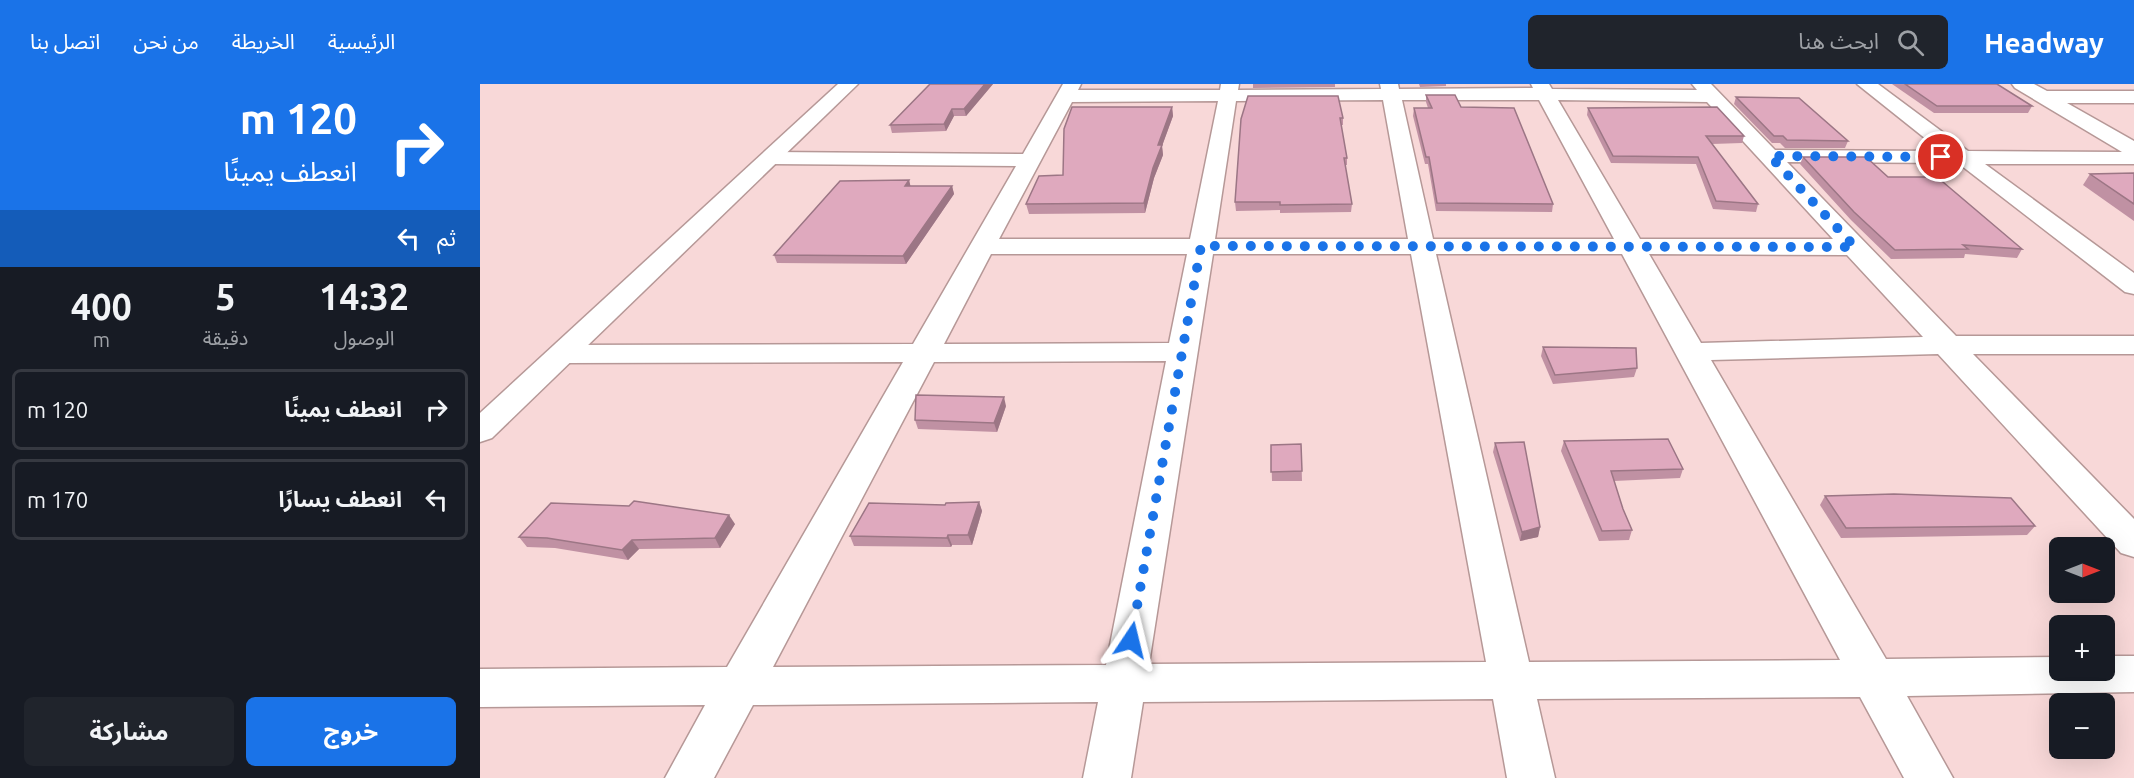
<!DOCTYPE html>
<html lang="ar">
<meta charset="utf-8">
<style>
:root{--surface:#171b24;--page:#20242c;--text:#f1f3f6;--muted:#9ea1a6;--line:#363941;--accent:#1a73e8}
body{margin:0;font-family:Ubuntu,"Noto Sans Arabic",sans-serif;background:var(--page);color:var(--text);direction:rtl;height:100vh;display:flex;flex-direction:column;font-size:22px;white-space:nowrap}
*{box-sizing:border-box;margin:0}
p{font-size:20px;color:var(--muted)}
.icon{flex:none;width:33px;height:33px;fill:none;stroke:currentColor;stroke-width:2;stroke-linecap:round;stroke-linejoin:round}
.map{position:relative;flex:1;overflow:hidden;direction:ltr}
.sheet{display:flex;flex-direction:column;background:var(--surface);width:480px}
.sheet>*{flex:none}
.top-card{background:#1a73e8;color:#fff;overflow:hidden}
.needle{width:39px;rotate:90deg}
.buttons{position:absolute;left:1569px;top:453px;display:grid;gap:12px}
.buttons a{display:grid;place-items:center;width:66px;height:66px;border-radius:9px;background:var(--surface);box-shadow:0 6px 24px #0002;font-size:30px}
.pin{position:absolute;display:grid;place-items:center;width:51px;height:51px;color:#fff;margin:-26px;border:3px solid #fff;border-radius:50%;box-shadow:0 2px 6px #0007}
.me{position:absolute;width:66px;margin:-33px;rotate:10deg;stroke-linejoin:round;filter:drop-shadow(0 0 4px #0008)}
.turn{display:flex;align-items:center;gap:21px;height:126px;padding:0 24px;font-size:27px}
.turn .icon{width:78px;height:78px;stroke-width:2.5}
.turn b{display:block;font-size:42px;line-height:51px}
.then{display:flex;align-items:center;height:57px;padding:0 24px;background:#0003;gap:12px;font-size:22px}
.eta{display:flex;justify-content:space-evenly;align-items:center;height:102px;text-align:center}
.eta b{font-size:36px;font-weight:700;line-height:42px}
.action{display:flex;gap:12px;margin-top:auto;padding:12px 24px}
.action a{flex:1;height:69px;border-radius:9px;background:var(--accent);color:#fff;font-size:24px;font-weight:700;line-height:69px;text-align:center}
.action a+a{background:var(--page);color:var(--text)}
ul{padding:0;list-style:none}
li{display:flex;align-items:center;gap:18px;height:81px;margin:0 12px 9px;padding:0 12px;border:3px solid var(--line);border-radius:9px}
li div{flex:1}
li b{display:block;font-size:22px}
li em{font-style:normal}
header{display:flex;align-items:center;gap:36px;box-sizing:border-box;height:84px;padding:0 30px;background:var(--accent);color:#fff}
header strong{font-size:28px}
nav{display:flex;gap:33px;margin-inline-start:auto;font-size:21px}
.search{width:420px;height:54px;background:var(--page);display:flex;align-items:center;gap:15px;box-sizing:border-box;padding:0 21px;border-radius:9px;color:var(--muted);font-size:22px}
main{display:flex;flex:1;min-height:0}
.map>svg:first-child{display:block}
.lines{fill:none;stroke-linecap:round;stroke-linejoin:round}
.minor-casing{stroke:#b69897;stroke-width:3}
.tertiary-casing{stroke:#b69897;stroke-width:3}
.minor{fill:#fff;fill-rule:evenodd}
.tertiary{fill:#fff;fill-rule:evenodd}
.wall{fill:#c091a3}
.shaded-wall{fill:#9c7685}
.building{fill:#dfa9be;stroke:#9c7685;stroke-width:1.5}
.route{stroke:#1a73e8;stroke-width:10;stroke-dasharray:0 18}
</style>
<header>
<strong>Headway</strong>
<div class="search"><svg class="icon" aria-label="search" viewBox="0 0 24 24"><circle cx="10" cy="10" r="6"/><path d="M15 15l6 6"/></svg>ابحث هنا</div>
<nav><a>الرئيسية</a><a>الخريطة</a><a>من نحن</a><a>اتصل بنا</a></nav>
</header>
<main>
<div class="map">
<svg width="1654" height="694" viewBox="0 0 1654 694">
<rect width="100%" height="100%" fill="#f8d8d8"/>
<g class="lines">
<g class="minor-casing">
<path id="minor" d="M583,0H601L598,6H740L741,0H759L758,6L901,5L900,0H918L919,5L1053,4L1051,0H1069L1072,5L1217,6L1212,0H1231L1295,66L1461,67L1377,0H1398L1488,67L1642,68L1535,4L1532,0H1554L1567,7H1654V19H1587L1654,57V80H1505L1654,189V210L1645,208L1478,79L1307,78L1476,252H1654V270H1493L1654,435V473L1641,469L1458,270L1231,276L1406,575L1580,573V586H1624V572H1654V608L1427,612L1473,694H1424L1380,613L1057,615L1075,694H1027L1013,615L663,618L651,694H603L618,618L273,621L234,694H185L225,621L0,623V585L247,583L423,278L83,279L73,276L68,270L73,264L83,261L433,260L536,82L292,80L284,79L281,74L284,69L292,68L543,70ZM903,16L928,155H735L756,17ZM922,16H1059L1134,155H953ZM1078,16L1227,18L1353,155H1160ZM738,17L710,155H519L592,18ZM511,170H707L689,259L464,260ZM733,170H931L1006,578L669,580ZM956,170H1142L1360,576L1049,578ZM1169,170L1367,171L1443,253L1221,259ZM686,277L626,581L293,583L454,278Z"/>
</g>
<g class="tertiary-casing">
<polygon id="tertiary" points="358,0 378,0 12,354 0,358 0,329"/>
</g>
<use href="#minor" class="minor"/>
<use href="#tertiary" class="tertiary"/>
</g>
<g class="wall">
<polygon points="450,0 513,0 486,32 474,32 466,47 412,49 410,41"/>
<polygon points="773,0 855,0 855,3 773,4"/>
<polygon points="939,0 966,0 966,2 940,3"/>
<polygon points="1412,0 1517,0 1552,22 1548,29 1454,29"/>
<polygon points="946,11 981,23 1073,120 1072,128 956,127 948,80 945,80 933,32 934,24 948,24 946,18"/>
<polygon points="1256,13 1368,57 1365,64 1305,64 1300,59 1292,59 1254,20"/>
<polygon points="692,23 693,32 682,62 683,71 674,94 665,129 549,130 546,120 583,91"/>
<polygon points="1108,24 1264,52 1262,59 1232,60 1278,120 1276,128 1233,125 1216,80 1131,79 1107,31"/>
<polygon points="863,34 863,41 861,41 867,74 867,81 865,81 872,120 871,128 800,129 800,126 756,127 755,118 761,35"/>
<polygon points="1323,73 1408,93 1542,165 1537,174 1485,170 1484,174 1411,175 1371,136 1320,80"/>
<polygon points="1654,89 1654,137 1603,101 1610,90"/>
<polygon points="429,96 430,102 472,102 474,110 426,180 297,179 294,171"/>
<polygon points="1063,263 1157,284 1154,293 1073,300 1061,272"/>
<polygon points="526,322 517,348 438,345 435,336"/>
<polygon points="1084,357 1203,385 1200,394 1134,397 1143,425 1152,446 1149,456 1119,457 1081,367"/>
<polygon points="1015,359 1060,443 1058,453 1040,457 1013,368"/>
<polygon points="821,360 822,397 792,397 791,361"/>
<polygon points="1345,412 1555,442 1547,451 1361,454 1340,421"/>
<polygon points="499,418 502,427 492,461 472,461 471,463 374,462 370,452 465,421"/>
<polygon points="255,440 240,464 159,465 148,476 75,464 47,463 39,453"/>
</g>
<g class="shaded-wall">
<polygon points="505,0 513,0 486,32 484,25"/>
<polygon points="692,23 693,32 682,62 683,71 674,94 665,129 664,119 678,61"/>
<polygon points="472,25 474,32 466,47 464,40"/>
<polygon points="429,96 431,104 425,102"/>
<polygon points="472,102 474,110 426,180 423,172"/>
<polygon points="524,313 526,322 517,348 514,339"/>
<polygon points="499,418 502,427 492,461 488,451"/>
<polygon points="249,431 255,440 240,464 235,454"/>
<polygon points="1060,443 1058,453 1040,457 1042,448"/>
<polygon points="468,451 472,461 471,463 467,454"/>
<polygon points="152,456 159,465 148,476 142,466"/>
</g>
<g class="building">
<polygon points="450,0 505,0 484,25 472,25 464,40 410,41"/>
<polygon points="1425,0 1517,0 1552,22 1457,22"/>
<polygon points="946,11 975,11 981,23 1034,24 1073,120 957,119 949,73 946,73 934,24 952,24"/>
<polygon points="768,12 858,12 863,34 860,34 867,74 864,74 872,120 800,121 800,118 755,118 761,35"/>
<polygon points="1256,13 1319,14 1368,57 1307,56 1303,52 1294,52"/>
<polygon points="592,23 692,23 678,61 682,61 673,84 664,119 546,120 559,92 583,91 584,45"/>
<polygon points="1237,23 1264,52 1226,52 1278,120 1236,117 1218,73 1133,72 1108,24"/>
<polygon points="1323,73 1386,73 1408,93 1457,93 1542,165 1483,161 1488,165 1415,166 1374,128"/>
<polygon points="1654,89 1654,120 1610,90"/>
<polygon points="429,96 425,102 472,102 423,172 294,171 360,97"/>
<polygon points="1063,263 1156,264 1157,284 1075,291"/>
<polygon points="436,311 524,313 514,339 435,336"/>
<polygon points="1188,355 1203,385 1131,387 1143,425 1152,446 1122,447 1084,357"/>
<polygon points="1044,358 1060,443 1042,448 1015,359"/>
<polygon points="821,360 822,387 791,388 791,361"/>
<polygon points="1414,410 1531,414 1555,442 1366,444 1345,412"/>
<polygon points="154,417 249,431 235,454 152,456 142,466 67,454 39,453 71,419 149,422"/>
<polygon points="499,418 488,451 468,451 467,454 370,452 389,419 465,421 466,419"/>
</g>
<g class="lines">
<polyline class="route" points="651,556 721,162 1375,163 1290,72 1461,73"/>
</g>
</svg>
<div class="buttons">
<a><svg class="needle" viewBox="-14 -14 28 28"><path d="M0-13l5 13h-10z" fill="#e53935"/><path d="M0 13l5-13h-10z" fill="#9ea1a6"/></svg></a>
<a>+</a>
<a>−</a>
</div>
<div class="pin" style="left:1461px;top:73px;background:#d93025"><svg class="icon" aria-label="arrive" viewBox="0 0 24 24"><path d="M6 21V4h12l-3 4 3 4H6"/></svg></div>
<svg class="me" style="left:651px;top:556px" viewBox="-20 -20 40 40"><path d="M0-17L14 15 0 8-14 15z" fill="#1a73e8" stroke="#fff" stroke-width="4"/></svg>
</div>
<section class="sheet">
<div class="top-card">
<div class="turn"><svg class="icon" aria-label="right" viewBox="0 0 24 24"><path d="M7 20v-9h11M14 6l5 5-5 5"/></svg><div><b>120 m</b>انعطف يمينًا</div></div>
<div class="then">ثم<svg class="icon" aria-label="left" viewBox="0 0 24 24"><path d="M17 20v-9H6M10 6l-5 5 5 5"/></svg></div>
</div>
<div class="eta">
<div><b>14:32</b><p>الوصول</p></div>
<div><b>5</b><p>دقيقة</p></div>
<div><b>400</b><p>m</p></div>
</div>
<ul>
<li><svg class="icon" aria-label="right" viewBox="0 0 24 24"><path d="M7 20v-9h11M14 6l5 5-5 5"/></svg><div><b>انعطف يمينًا</b></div><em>120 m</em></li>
<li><svg class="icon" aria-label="left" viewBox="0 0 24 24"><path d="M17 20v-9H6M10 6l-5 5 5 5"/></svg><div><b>انعطف يسارًا</b></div><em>170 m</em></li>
</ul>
<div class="action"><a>خروج</a><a>مشاركة</a></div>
</section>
</main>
